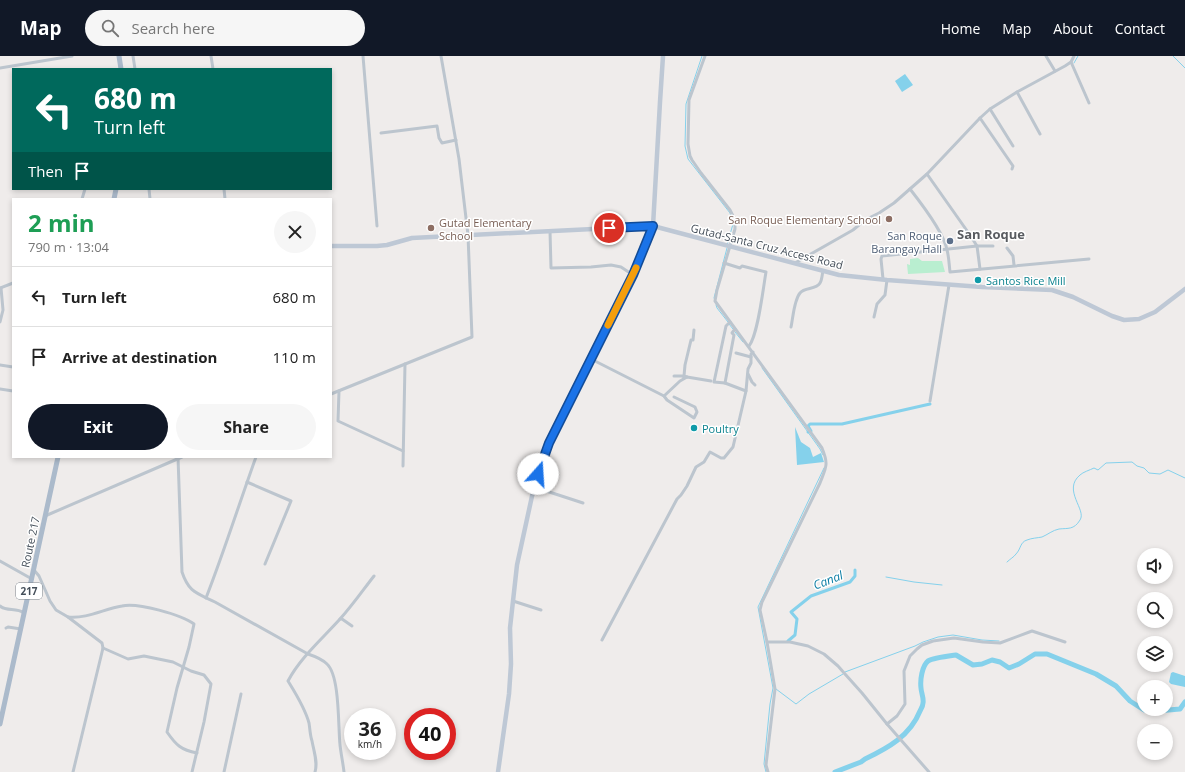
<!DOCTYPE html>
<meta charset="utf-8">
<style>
:root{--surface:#fff;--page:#f6f6f6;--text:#222;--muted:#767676;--line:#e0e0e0;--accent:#111827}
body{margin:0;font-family:"Open Sans",sans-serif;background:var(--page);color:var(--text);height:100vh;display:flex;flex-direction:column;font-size:15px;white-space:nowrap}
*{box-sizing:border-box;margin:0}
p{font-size:13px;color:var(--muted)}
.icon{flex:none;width:22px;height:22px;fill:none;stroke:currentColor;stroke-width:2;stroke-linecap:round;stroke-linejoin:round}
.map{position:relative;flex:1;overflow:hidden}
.details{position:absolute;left:12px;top:142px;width:320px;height:260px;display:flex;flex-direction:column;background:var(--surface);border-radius:0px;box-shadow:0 2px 6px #0003}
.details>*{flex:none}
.top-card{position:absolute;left:12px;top:12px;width:320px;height:122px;border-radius:0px;box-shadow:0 2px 6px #0003;background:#00695c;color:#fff;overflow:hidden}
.tools{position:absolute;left:1137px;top:492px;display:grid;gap:8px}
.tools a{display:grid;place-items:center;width:36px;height:36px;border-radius:50%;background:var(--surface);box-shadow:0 2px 6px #0003;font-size:20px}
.speed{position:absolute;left:344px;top:652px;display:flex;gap:8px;font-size:20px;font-weight:700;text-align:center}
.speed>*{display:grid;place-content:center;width:52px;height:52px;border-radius:50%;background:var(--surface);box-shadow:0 2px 6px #0003;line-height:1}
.speed small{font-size:10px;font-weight:400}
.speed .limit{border:6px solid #d22;background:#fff;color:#111}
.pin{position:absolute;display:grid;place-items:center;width:34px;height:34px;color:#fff;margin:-17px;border:2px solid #fff;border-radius:50%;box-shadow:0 1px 4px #0007}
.me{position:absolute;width:44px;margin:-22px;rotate:19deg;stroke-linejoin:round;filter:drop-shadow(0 0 3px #0008)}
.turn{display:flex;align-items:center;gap:14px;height:84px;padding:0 16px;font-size:18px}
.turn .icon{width:52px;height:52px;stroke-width:2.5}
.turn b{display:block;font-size:28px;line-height:34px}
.then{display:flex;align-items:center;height:38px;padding:0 16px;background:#0003;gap:8px;font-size:15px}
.round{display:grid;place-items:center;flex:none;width:42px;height:42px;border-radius:21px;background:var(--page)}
.overview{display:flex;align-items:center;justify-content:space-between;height:68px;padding:0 16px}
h1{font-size:24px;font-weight:700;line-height:30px;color:#1e9e55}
.action{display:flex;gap:8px;margin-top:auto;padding:8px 16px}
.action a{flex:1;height:46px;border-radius:24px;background:var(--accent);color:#fff;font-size:16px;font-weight:700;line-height:46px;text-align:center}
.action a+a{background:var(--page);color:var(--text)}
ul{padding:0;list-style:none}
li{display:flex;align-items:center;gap:12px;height:60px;padding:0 16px;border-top:1px solid var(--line)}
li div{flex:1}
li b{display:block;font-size:15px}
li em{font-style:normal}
header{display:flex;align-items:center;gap:24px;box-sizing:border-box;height:56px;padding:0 20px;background:var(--accent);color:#fff}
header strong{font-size:19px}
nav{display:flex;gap:22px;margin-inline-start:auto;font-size:14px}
.search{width:280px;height:36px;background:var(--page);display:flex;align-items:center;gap:10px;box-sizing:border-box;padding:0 14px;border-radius:22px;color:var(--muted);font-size:15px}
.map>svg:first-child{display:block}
.green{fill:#b9eed0}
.water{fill:#85d1eb}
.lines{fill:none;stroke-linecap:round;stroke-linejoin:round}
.stream{stroke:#85d1eb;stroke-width:1}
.canal{stroke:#85d1eb;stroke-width:3}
.river{stroke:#85d1eb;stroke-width:5}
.street{stroke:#bcc5ce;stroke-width:3}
.secondary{stroke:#bec8d5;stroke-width:4.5}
.primary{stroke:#abbacb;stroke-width:5}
.route-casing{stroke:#114b97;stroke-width:10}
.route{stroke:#1a73e8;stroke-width:7}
.slow{stroke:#f59e0b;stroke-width:7}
.education-dot{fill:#8d6e63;stroke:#fff;stroke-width:1.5}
.service-dot{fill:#5c6f8a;stroke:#fff;stroke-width:1.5}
.culture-dot{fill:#0f9aa8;stroke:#fff;stroke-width:1.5}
.labels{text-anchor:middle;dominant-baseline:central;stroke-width:3;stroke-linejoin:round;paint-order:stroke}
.shield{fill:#fff;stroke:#7c838b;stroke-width:1}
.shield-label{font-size:10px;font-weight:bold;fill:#444e59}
.education-label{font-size:11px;fill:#785e54;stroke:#fff;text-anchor:end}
.service-label{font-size:11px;fill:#4e5e75;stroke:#fff;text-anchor:end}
.street-label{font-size:11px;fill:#444e59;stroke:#fff}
.culture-label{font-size:11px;fill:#0d838f;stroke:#fff;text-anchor:start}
.water-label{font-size:12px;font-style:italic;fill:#0c7da4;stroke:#fff}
.quarter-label{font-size:13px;font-weight:bold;fill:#595c61;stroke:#fff}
</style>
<header>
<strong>Map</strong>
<div class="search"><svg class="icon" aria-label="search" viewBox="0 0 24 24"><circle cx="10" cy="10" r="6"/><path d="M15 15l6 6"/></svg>Search here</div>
<nav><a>Home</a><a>Map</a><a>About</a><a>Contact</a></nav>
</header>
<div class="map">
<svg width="1185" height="716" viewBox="0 0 1185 716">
<rect width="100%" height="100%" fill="#efeceb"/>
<polygon class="green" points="918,202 922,205 942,205 945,216 908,218 907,208 910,209 910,203"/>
<g class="water">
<polygon points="905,18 913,29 902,36 895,25"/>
<polygon points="795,371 801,386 810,392 813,401 821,397 824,406 797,409"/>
<polygon points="1173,616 1185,620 1185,631 1171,628 1169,626 1171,617"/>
</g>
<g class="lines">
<g class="stream">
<polyline points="702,0 686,48 685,90 688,103 730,157 733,168 727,189"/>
<polyline points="1173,0 1185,12"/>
<polyline points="1074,7 1078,0"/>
<polyline points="714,242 727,192"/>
<polyline points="716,249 717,252 728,266"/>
<polyline points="729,268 733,273"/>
<polyline points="735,276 743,286"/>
<polyline points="762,312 820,393 823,399"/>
<path d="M1007,506C1010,503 1014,501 1016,498C1021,493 1020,486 1027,484C1032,482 1037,482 1042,481C1047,479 1053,474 1059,473C1068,472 1074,474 1080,464C1087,454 1062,434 1080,419C1083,416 1090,414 1094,412L1098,414L1106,407L1132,406L1137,410L1144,412L1149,417L1160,418L1168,414L1185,422"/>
<polyline points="886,521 914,526 942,529"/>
<polyline points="845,616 915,590 923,586 938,581 953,579 982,584 999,585"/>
<polyline points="776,633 796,648 809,638 843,618"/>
<polyline points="766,716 764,708 770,648 773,632 758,551 824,412"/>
</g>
<g class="canal">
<polyline points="808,376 811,375 808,370 810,368 842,368 930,348"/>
<polyline points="788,585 795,579 797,563 791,556 811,540 850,526 855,520 855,514"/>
</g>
<path class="river" d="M835,716L861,706L865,703C888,692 910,680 920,655C921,653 923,650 923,647C924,642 921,636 921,632C920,624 922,610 928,605C933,602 949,600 956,599L973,609L982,608L992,604L1000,606L1009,612L1019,608L1035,598H1047L1096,618L1116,630L1130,645L1144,654L1157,655L1180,653L1185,646"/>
<g class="street">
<polyline points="133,0 135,13"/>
<polyline points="211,0 213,13"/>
<polyline points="363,0 377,170"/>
<path d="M705,0L689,44L688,88L690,100L692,104L701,117L730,154L735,164V173L717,234L715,245L822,392C829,409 826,411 820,427L762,546L760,554L767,586H790L808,590L824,598L838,610L845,618L862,637L887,668L929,716"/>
<polyline points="1046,0 1055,15"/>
<polyline points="1071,6 1089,47"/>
<polyline points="0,12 72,0"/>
<polyline points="1017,36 1040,78"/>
<polyline points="990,53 1013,90"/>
<polyline points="980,62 1013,110 1012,113"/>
<polyline points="381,77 437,70 439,82 442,87 456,84"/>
<polyline points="927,118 970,179 977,190 980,213"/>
<polyline points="149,133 150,143"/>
<polyline points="224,133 225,143"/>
<path d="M910,133C921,147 944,177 947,194C949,201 949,208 950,216L1089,203"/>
<polyline points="82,143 85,133"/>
<polyline points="550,175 551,212 591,211 611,209 621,211 633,219"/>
<polyline points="1007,192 1013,200 1014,209"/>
<path d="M724,207L740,212L742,210L766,216C763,233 758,279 749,290"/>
<polyline points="795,207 853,174 865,164 879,157 894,147 927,118 980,62 990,53 1017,36 1065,10 1071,6 1074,0"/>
<polyline points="883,223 881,203 882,200 977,190 993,190"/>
<polyline points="0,232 13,227"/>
<polyline points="874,261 877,248 885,239 887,224"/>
<polyline points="0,266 3,254 1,232"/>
<polyline points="730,266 726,270 714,326 725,327 746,335"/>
<path d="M791,271C793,262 794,244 800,237C805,231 816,234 820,227C822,224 822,219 823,215"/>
<polyline points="736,297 751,301"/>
<polyline points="591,303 664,340 667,344 694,362 697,356 695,351 674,341"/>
<polyline points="0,309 13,311"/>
<polyline points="748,318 752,326 755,329"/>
<polyline points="674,320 682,320 685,321"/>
<polyline points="687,321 684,320 685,309 691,284 693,284 694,274"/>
<polyline points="725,327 734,279 732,277 735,273"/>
<polyline points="0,333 13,335"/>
<polyline points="339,335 338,365 403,395"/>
<polyline points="331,338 472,281 468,179 459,103 441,0"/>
<polyline points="664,340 680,325 687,321 711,325"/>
<polyline points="930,345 949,229"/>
<path d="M178,401L182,516C189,537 197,537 215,546L308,598C314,600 322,603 327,608C340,620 338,670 340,689C341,698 343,707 344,716"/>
<polyline points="403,410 405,308"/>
<polyline points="247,426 291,445 265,508"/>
<polyline points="534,431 583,447"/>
<polyline points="45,460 182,401"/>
<polyline points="0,505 32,523"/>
<polyline points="34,514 39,520 50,545 56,554 68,561 102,587 103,592 73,716"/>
<path d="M206,542C224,496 239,448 256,401"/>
<polyline points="513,545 541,554"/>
<path d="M0,550C7,556 16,551 24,557"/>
<path d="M68,561C87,563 104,553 122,550C137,546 182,559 194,568L189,591L177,632L167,676C176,689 181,694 197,697"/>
<polyline points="340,563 342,563 352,570"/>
<polyline points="6,572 8,571 21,573"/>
<polyline points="602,584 677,443 681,439 687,430 696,411 704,406 710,396 721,402 724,402 733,391 746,335 748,313 751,307 751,298 753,296"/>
<polyline points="767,586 775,633 766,709 768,716"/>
<polyline points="103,592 128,603 144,600 173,606 191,615 204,619 211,628 204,666 192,716"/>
<polyline points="887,668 897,660 905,648 904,615 910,600 917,593 922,589 933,585 954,582 983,586 1000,587 1032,575 1065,586"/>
<polyline points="224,716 241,638"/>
<path d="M315,716C318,706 314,696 312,685C310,679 310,673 309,667C305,652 296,638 288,625C300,602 322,583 340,563C352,550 363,534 374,520"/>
</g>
<g class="secondary">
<polyline points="331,190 377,190 387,189 412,182 653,170 839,219 887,224 982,231 1052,234 1073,241 1112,260 1124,264 1139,263 1155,256 1185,233"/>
<polyline points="498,716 509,638 511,608 510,572 517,509 534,431 549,387 633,219 653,170 660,46 663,0"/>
</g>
<g class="primary">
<polyline points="119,0 121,13"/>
<polyline points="114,143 116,133"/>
<polyline points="0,668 58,401"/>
</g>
</g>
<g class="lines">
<g class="route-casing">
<polyline id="route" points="538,418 549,387 633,219 653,170 609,172"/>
</g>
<use href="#route" class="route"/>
<polyline class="slow" points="608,269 636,212"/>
</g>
<g class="education-dot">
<circle cx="889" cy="163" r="4"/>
<circle cx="431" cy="172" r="4"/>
</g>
<circle class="service-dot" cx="950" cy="185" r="4"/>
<g class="culture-dot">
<circle cx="978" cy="224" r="4"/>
<circle cx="694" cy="372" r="4"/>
</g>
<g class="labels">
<rect class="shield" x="16" y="527" width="26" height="16" rx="3"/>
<g class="shield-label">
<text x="29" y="535">217</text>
</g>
<g class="education-label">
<text x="881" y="163">San Roque Elementary School</text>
<text x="439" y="166" text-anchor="start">Gutad Elementary<tspan x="439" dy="13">School</tspan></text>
</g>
<g class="service-label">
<text x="942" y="179">San Roque<tspan x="942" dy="13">Barangay Hall</tspan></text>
</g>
<g class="street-label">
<text transform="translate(767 190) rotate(14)">Gutad-Santa Cruz Access Road</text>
<text transform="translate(30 486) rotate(-78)">Route 217</text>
</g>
<g class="culture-label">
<text x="986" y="224">Santos Rice Mill</text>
<text x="702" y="372">Poultry</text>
</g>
<g class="water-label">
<text transform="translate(828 524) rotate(-21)">Canal</text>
</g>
<g class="quarter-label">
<text x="991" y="178">San Roque</text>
</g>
</g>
</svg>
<div class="tools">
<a><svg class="icon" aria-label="sound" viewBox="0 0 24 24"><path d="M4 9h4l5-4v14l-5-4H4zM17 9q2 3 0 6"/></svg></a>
<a><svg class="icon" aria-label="search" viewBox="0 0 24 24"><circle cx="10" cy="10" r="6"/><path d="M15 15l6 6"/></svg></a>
<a><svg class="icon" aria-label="layers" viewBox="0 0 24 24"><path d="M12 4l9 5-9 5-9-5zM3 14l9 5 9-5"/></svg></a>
<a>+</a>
<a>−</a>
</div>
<div class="speed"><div>36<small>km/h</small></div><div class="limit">40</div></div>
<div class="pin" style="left:609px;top:172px;background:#d93025"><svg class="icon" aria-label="arrive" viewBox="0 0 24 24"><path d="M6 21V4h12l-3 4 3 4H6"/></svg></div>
<svg class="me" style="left:538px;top:418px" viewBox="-20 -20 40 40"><circle r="19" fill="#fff"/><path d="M0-13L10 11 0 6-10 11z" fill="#1a73e8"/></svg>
<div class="top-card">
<div class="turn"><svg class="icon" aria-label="left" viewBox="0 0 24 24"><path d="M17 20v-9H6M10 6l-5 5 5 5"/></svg><div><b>680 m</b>Turn left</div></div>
<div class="then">Then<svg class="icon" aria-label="arrive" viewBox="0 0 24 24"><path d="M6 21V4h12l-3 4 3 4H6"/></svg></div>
</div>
<section class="details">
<div class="overview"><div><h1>2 min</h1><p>790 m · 13:04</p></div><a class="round"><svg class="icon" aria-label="close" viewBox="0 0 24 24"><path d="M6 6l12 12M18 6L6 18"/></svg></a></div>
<ul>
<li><svg class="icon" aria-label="left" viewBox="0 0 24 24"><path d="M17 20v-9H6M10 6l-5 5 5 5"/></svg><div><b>Turn left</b></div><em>680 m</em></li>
<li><svg class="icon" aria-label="arrive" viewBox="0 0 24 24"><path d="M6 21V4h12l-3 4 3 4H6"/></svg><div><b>Arrive at destination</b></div><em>110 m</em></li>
</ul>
<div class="action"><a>Exit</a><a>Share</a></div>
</section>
</div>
